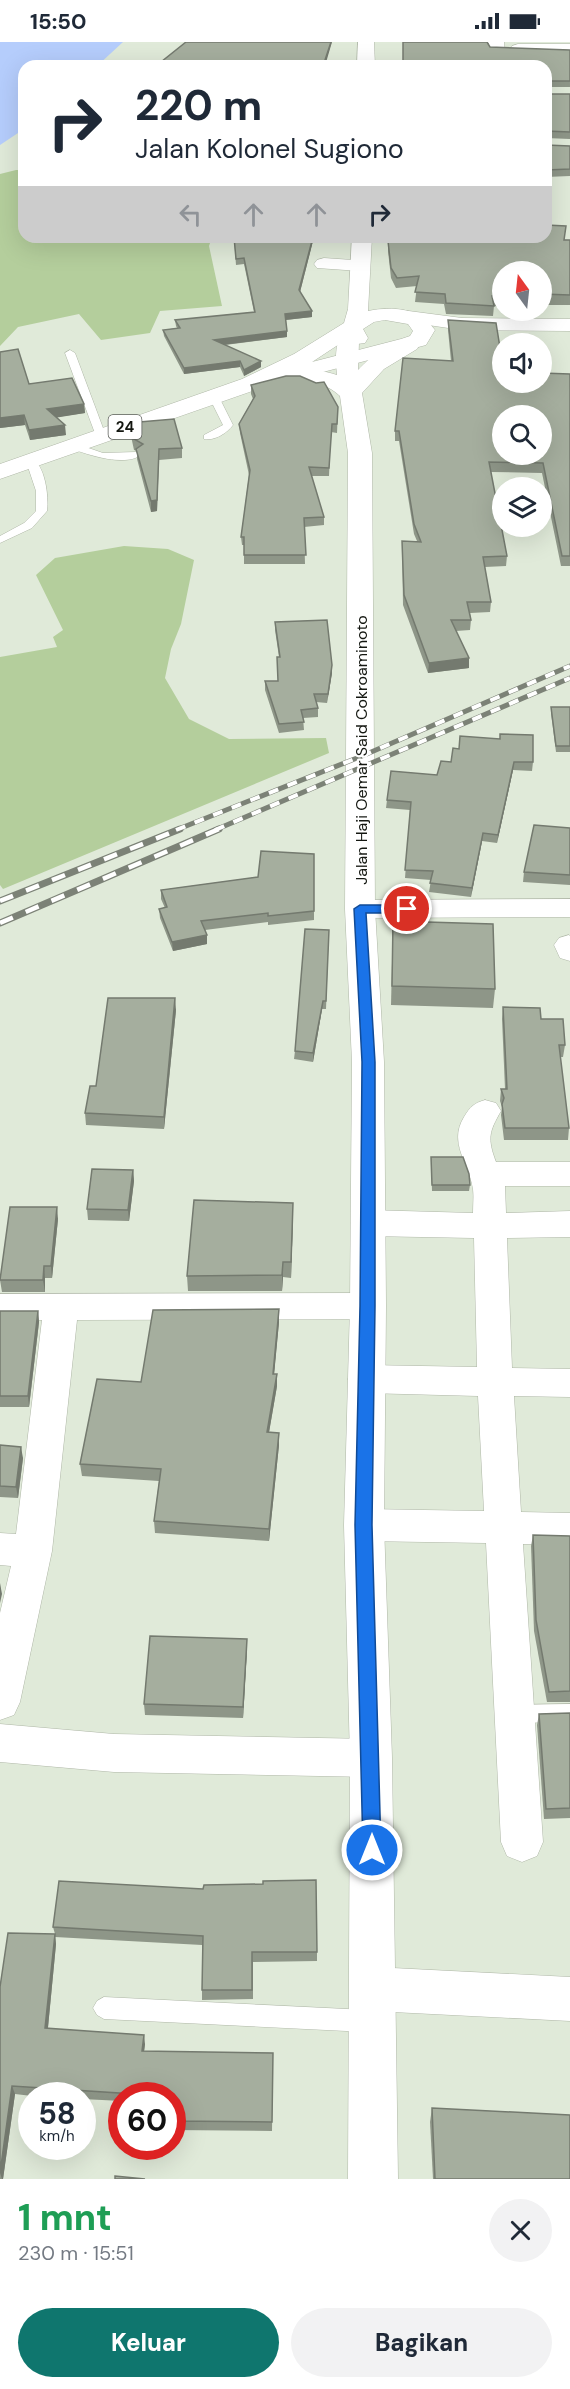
<!DOCTYPE html>
<html lang="id">
<meta charset="utf-8">
<style>
:root{--surface:#fff;--page:#f2f2f3;--text:#1f2937;--muted:#747a83;--accent:#0f766e}
body{margin:0;font-family:"DM Sans",sans-serif;background:var(--page);color:var(--text);height:100vh;display:flex;flex-direction:column;font-size:22px;white-space:nowrap}
*{box-sizing:border-box;margin:0}
p{font-size:20px;color:var(--muted)}
.icon{flex:none;width:33px;height:33px;fill:none;stroke:currentColor;stroke-width:2;stroke-linecap:round;stroke-linejoin:round}
.map{position:relative;height:2137px;overflow:hidden}
.drawer{display:flex;flex-direction:column;background:var(--surface);flex:1}
.drawer>*{flex:none}
.top-card{position:absolute;left:18px;top:18px;width:534px;height:183px;border-radius:18px;box-shadow:0 6px 24px #0002;background:#fff;color:var(--text);overflow:hidden}
.needle{width:39px;rotate:345deg}
.buttons{position:absolute;left:492px;top:219px;display:grid;gap:12px}
.buttons a{display:grid;place-items:center;width:60px;height:60px;border-radius:50%;background:var(--surface);box-shadow:0 6px 24px #0002;font-size:30px}
.speed{position:absolute;left:18px;top:2040px;display:flex;gap:12px;font-size:30px;font-weight:700;text-align:center}
.speed>*{display:grid;place-content:center;width:78px;height:78px;border-radius:50%;background:var(--surface);box-shadow:0 6px 24px #0002;line-height:1}
.speed small{font-size:15px;font-weight:400}
.speed .limit{border:9px solid #d22;background:#fff;color:#111}
.pin{position:absolute;display:grid;place-items:center;width:51px;height:51px;color:#fff;margin:-26px;border:3px solid #fff;border-radius:50%;box-shadow:0 2px 6px #0007}
.me{position:absolute;width:66px;margin:-33px;rotate:0deg;stroke-linejoin:round;filter:drop-shadow(0 0 4px #0008)}
.turn{display:flex;align-items:center;gap:21px;height:126px;padding:0 18px;font-size:27px}
.turn .icon{width:78px;height:78px;stroke-width:2.5}
.turn b{display:block;font-size:42px;line-height:51px}
.lanes{display:flex;align-items:center;height:57px;padding:0 18px;background:#0003;justify-content:center;gap:30px;direction:ltr}
.lanes .off{opacity:.35}
.round{display:grid;place-items:center;flex:none;width:63px;height:63px;border-radius:32px;background:var(--page)}
.summary{display:flex;align-items:center;justify-content:space-between;height:102px;padding:0 18px}
h1{font-size:36px;font-weight:800;line-height:45px;color:#1e9e55}
.action{display:flex;gap:12px;margin-top:auto;padding:12px 18px}
.action a{flex:1;height:69px;border-radius:36px;background:var(--accent);color:#fff;font-size:24px;font-weight:800;line-height:69px;text-align:center}
.action a+a{background:var(--page);color:var(--text)}
.status{display:flex;justify-content:space-between;align-items:center;height:42px;padding:0 30px;background:var(--surface);direction:ltr}
.status svg{height:16px;fill:currentColor}
.map>svg:first-child{display:block}
.green{fill:#b4ce9c}
.water{fill:#b5cdfc}
.lines{fill:none;stroke-linecap:round;stroke-linejoin:round}
.service-casing{stroke:#afb7a7;stroke-width:1}
.minor-casing{stroke:#afb7a7;stroke-width:1}
.tertiary-casing{stroke:#afb7a7;stroke-width:1}
.primary-casing{stroke:#afb7a7;stroke-width:1}
.trunk-casing{stroke:#afb7a7;stroke-width:1}
.service{fill:#fff;fill-rule:evenodd}
.minor{fill:#fff;fill-rule:evenodd}
.tertiary{fill:#fff;fill-rule:evenodd}
.primary{fill:#fff;fill-rule:evenodd}
.trunk{fill:#fff;fill-rule:evenodd}
.rail-far1-casing{stroke:#7c8277;stroke-width:5}
.rail-casing{stroke:#7c8277;stroke-width:7}
.rail-far1{stroke:#fff;stroke-width:4;stroke-dasharray:10;stroke-linecap:butt}
.rail{stroke:#fff;stroke-width:4.5;stroke-dasharray:14;stroke-linecap:butt}
.wall{fill:#8e9688}
.shaded-wall{fill:#747a6f}
.building{fill:#a5ae9e;stroke:#747a6f;stroke-width:1.5;fill-rule:evenodd}
.route{fill:#1a73e8;stroke:#114b97;stroke-width:1.5}
.labels{text-anchor:middle;dominant-baseline:central;stroke-width:4.5;stroke-linejoin:round;paint-order:stroke}
.shield{fill:#fff;stroke:#5a5d58;stroke-width:1.5}
.shield-label{font-size:15px;font-weight:bold;fill:#141711}
.street-label{font-size:16px;fill:#141711;stroke:#fff}
</style>
<div class="status"><b>15:50</b><svg viewBox="0 0 49 12"><path d="M0 12V9h3v3zM5 12V6h3v6zM10 12V3h3v9zM15 12V0h3v12zM26 1h20v11H26zM47 4h2v5h-2z"/></svg></div>
<div class="map">
<svg width="570" height="2137" viewBox="0 0 570 2137">
<rect width="100%" height="100%" fill="#e0ead9"/>
<g class="green">
<polygon points="16,128 24,128 24,195 212,195 209,204 222,264 160,269 150,291 101,298 79,272 18,285 0,304 0,132"/>
<polygon points="124,504 168,507 194,518 181,582 171,607 165,636 189,677 229,697 326,696 329,711 3,847 0,843 0,615 57,605 53,595 63,588 36,533 55,516"/>
</g>
<polygon class="water" points="0,0 123,0 97,24 24,24 24,87 0,103"/>
<g class="lines">
<g class="service-casing">
<g id="service">
<polygon points="70,308 75,311 106,394 105,396 96,394 65,311"/>
<path d="M210,353H218L233,383C227,391 215,399 204,397V393L223,383L209,355Z"/>
<path d="M74,401L103,411L136,410L141,413C125,425 88,413 70,406V402Z"/>
<path d="M31,416C45,422 49,454 47,469L32,486L0,501V494L24,481L36,469V449L26,419Z"/>
<polygon points="570,1662 570,1680 513,1681 506,1678 503,1672 506,1666 513,1663"/>
<polygon points="104,1955 367,1968 375,1971 378,1979 375,1987 367,1990 104,1977 97,1973 93,1966 97,1959"/>
</g>
</g>
<g class="minor-casing">
<g id="minor">
<polygon points="488,0 504,0 506,24 490,24"/>
<polygon points="518,2 570,2 570,12 512,10 510,7 512,4"/>
<polygon points="324,216 367,219 370,223 367,227 360,229 317,226 314,222 317,218"/>
<polygon points="570,857 570,875 360,876 350,874 346,867 350,860 360,858"/>
<polygon points="569,893 570,894 570,919 560,916 554,903 559,896"/>
<path d="M485,1058L496,1061L501,1069C489,1090 487,1096 496,1120H570V1144H505L506,1171L570,1169V1195L507,1196L512,1326L570,1327V1355L514,1354L521,1470L570,1471V1503L523,1502L543,1800L537,1814L522,1820L507,1814L501,1800L486,1501L364,1499L351,1494L345,1483L351,1472L364,1467L484,1469L478,1354L366,1351L353,1347L348,1337L353,1327L366,1323L477,1325L474,1196L368,1194L356,1190L351,1181L356,1172L368,1168L473,1171C473,1163 474,1155 473,1147C469,1121 448,1101 464,1075C470,1065 474,1061 485,1058Z"/>
<polygon points="368,1251 380,1254 385,1264 380,1274 368,1277 77,1278 52,1509 20,1660 14,1673 0,1678 0,1571 11,1524 0,1523 0,1491 16,1492 42,1278 0,1278 0,1252"/>
<polygon points="0,1682 114,1692 371,1697 385,1703 391,1716 385,1729 371,1735 114,1730 0,1720"/>
<polygon points="373,1925 570,1935 570,1979 373,1969 357,1963 351,1947 357,1931"/>
</g>
</g>
<g class="tertiary-casing">
<polygon id="tertiary" points="401,268 462,276 570,277 570,289 462,288 394,278 391,274 394,270"/>
</g>
<g class="primary-casing">
<path id="primary" d="M352,283L359,285L363,289L359,300L358,328C371,314 397,293 417,297L420,302L417,307L384,327L362,351L372,411L375,867L384,1020L386,1264L384,1483L392,1716L398,2137H348L350,1716L344,1483L350,1264L352,1020L345,867L348,411L340,354C318,334 302,344 277,338L274,333L277,328C297,324 318,327 337,333C335,316 335,299 345,285Z"/>
</g>
<g class="trunk-casing">
<g id="trunk">
<polygon points="358,0 374,0 375,24 357,24"/>
<path d="M352,195H372L368,269C393,264 419,266 435,288L426,303L258,347L0,437V422L242,337L294,312L344,281L348,267ZM385,278L408,282L413,289L410,294L401,297L312,320L347,297L357,302L365,301L368,296L363,287L374,280Z"/>
</g>
</g>
<use href="#service" class="service"/>
<use href="#minor" class="minor"/>
<use href="#tertiary" class="tertiary"/>
<use href="#primary" class="primary"/>
<use href="#trunk" class="trunk"/>
<g class="rail-far1-casing">
<g id="rail-far1">
<polyline points="176,788 362,714 570,624"/>
<polyline points="215,788 570,636"/>
</g>
</g>
<g class="rail-casing">
<g id="rail">
<polyline points="0,859 180,787"/>
<polyline points="0,881 219,787"/>
</g>
</g>
<use href="#rail-far1" class="rail-far1"/>
<use href="#rail" class="rail"/>
</g>
<g class="wall">
<polygon points="403,0 489,1 488,3 490,5 570,8 570,45 546,45 546,24"/>
<polygon points="546,52 570,52 570,97 546,96"/>
<polygon points="546,103 570,104 570,134 546,135"/>
<polygon points="234,195 314,195 300,250 312,269 312,275 286,278 287,295 225,303 261,325 244,334 240,325 184,332 164,294 163,288 177,286 176,284 175,278 254,270 244,222 236,223"/>
<polygon points="392,195 515,195 570,198 570,263 542,263 542,230 502,230 502,265 494,264 493,274 446,272 444,262 415,260 417,244 396,246 391,236 388,209 388,199 392,199"/>
<polygon points="448,278 502,340 570,332 570,524 561,524 542,431 491,430 507,514 506,524 485,525 491,560 490,570 470,571 471,578 470,588 456,589 469,626 428,631 403,563 402,499 417,499 414,492 399,399 395,399 395,389 451,319 448,288"/>
<polygon points="0,310 29,342 84,362 85,371 57,375 66,393 30,398 25,383 0,386"/>
<polygon points="251,343 338,365 337,391 331,390 329,434 311,434 324,475 324,483 304,485 305,522 244,522 244,503 242,503 241,495 249,433 240,391 239,382 253,357 251,352"/>
<polygon points="130,383 182,406 182,416 159,418 157,469 151,470 137,417 137,409 134,408 131,394"/>
<polygon points="275,580 332,623 332,631 327,661 316,660 318,666 318,675 303,676 304,688 279,691 265,648 265,639 278,639 279,615 275,588"/>
<polygon points="551,665 570,665 570,710 556,710 551,671"/>
<polygon points="499,697 533,720 532,729 513,728 497,801 482,799 471,855 429,850 431,838 405,836 410,768 386,766 387,758 437,733 451,720 459,707"/>
<polygon points="570,786 570,843 523,840 524,830"/>
<polygon points="314,812 314,878 268,883 268,880 205,888 207,893 207,902 173,909 160,876 159,867 165,866 161,857 161,848 258,835"/>
<polygon points="393,879 495,947 493,966 391,963"/>
<polygon points="329,888 326,967 322,967 313,1020 294,1017 295,1009"/>
<polygon points="503,965 541,977 565,1003 563,1015 560,1015 569,1086 568,1098 504,1098 501,1073 502,1065 500,1059 501,1047 505,1047 502,977"/>
<polygon points="176,968 164,1087 86,1083 85,1071 96,1044"/>
<polygon points="431,1115 470,1143 469,1149 432,1149"/>
<polygon points="133,1128 134,1139 129,1179 88,1178 87,1167"/>
<polygon points="293,1176 291,1236 283,1235 282,1249 188,1249 187,1234"/>
<polygon points="58,1177 52,1236 45,1236 45,1250 2,1250 0,1238"/>
<polygon points="0,1269 38,1269 39,1280 29,1365 0,1365"/>
<polygon points="279,1280 274,1332 277,1332 277,1344 269,1390 279,1403 269,1499 155,1491 154,1479 159,1439 82,1434 80,1422 141,1340"/>
<polygon points="0,1403 23,1416 18,1456 0,1455"/>
<polygon points="533,1493 570,1494 570,1660 547,1660 534,1589 531,1504"/>
<polygon points="247,1607 243,1676 145,1673 144,1662"/>
<polygon points="570,1671 570,1776 544,1777 537,1683 539,1672"/>
<polygon points="59,1839 317,1910 317,1919 253,1920 253,1957 202,1958 202,1903 55,1895 56,1902 48,1986 145,2002 144,2009 273,2011 272,2089 172,2088 172,2054 122,2054 122,2059 82,2057 82,2054 32,2054 15,2052 3,2137 0,2137 0,1945 55,1892 53,1885"/>
<polygon points="432,2066 570,2137 433,2137 430,2080"/>
</g>
<g class="shaded-wall">
<polygon points="331,0 332,0 325,24 323,24"/>
<polygon points="313,195 314,195 299,254 299,248"/>
<polygon points="312,269 312,275 285,278 285,272"/>
<polygon points="287,289 287,295 214,304 214,298"/>
<polygon points="240,319 240,325 184,332 184,326"/>
<polygon points="261,319 261,325 244,334 244,328"/>
<polygon points="84,362 85,371 48,377 47,367"/>
<polygon points="24,373 25,383 0,386 0,376"/>
<polygon points="65,383 66,393 30,398 29,388"/>
<polygon points="159,407 157,469 151,470 151,459"/>
<polygon points="469,616 469,626 428,631 429,621"/>
<polygon points="332,623 332,631 327,661 328,652"/>
<polygon points="514,720 513,728 497,801 498,793"/>
<polygon points="483,791 482,799 471,855 472,846"/>
<polygon points="207,893 207,902 173,909 172,900"/>
<polygon points="175,956 176,968 164,1087 164,1075"/>
<polygon points="323,959 322,967 313,1020 313,1011"/>
<polygon points="133,1128 134,1139 129,1179 128,1168"/>
<polygon points="293,1161 293,1176 291,1236 291,1220"/>
<polygon points="57,1165 58,1177 52,1236 51,1224"/>
<polygon points="283,1220 283,1235 282,1249 282,1233"/>
<polygon points="44,1224 45,1236 45,1250 43,1238"/>
<polygon points="279,1267 279,1280 273,1344 273,1332"/>
<polygon points="38,1269 39,1280 29,1365 28,1354"/>
<polygon points="277,1332 277,1344 267,1402 267,1390"/>
<polygon points="279,1391 279,1403 269,1499 269,1487"/>
<polygon points="21,1405 23,1416 18,1456 16,1445"/>
<polygon points="0,1541 2,1552 0,1561"/>
<polygon points="247,1597 247,1607 243,1676 243,1665"/>
<polygon points="55,1892 56,1902 47,1995 45,1986"/>
<polygon points="144,1993 145,2002 143,2018 142,2009"/>
<polygon points="12,2044 15,2052 3,2137 2,2137 0,2131"/>
</g>
<g class="building">
<polygon points="186,0 331,0 323,24 156,24"/>
<polygon points="403,0 487,0 490,5 570,8 570,39 546,39 546,24 403,24"/>
<polygon points="546,52 570,52 570,90 546,89"/>
<polygon points="546,103 570,104 570,127 546,128"/>
<polygon points="546,183 566,184 564,198 570,198 570,253 542,252 542,230 502,230 502,254 492,254 494,264 446,261 445,252 415,250 419,234 397,236 391,226 388,199 394,199 393,195 546,195"/>
<polygon points="234,195 313,195 299,248 312,269 285,272 287,289 214,298 261,319 244,328 240,319 184,326 163,288 180,286 175,278 255,270 244,216 236,217"/>
<path d="M448,278L496,281L502,318V340H542V331L570,332V514H562L543,421L489,420L507,514L483,515L491,560H467L471,578H451L469,616L429,621L404,553L402,499L421,500L414,482L399,389H395L403,316L453,319ZM502,374H542V412H502Z"/>
<polygon points="18,307 29,342 72,336 84,362 47,367 65,383 29,388 24,373 0,376 0,310"/>
<polygon points="286,334 300,334 316,341 324,340 338,365 337,382 332,382 329,426 309,425 324,475 304,476 306,513 244,513 244,495 241,495 250,428 239,382 255,354 251,343"/>
<polygon points="174,377 182,406 159,407 157,458 151,459 136,407 143,402 134,397 130,383 139,380"/>
<polygon points="327,578 332,623 328,652 314,652 318,666 301,668 304,680 279,682 265,639 278,639 277,615 280,615 275,580"/>
<polygon points="551,665 570,665 570,704 556,704"/>
<polygon points="500,692 533,693 533,720 514,720 498,793 483,791 472,846 430,841 433,829 405,828 411,760 387,758 391,729 437,733 441,719 451,720 453,706 459,707 460,694 500,697"/>
<polygon points="534,783 570,786 570,833 524,830"/>
<polygon points="261,809 314,812 314,869 268,874 268,871 201,879 207,893 172,900 159,867 167,865 161,848 258,835"/>
<polygon points="393,879 493,882 495,947 392,944"/>
<polygon points="305,887 329,888 326,959 323,959 313,1011 295,1009"/>
<polygon points="108,956 175,956 164,1075 85,1071 90,1044 96,1044"/>
<polygon points="503,965 540,966 541,977 563,977 565,1003 559,1003 569,1086 505,1086 502,1062 504,1056 501,1047 507,1047"/>
<polygon points="431,1115 463,1115 469,1132 470,1143 432,1143"/>
<polygon points="92,1127 133,1128 128,1168 87,1167"/>
<polygon points="194,1158 293,1161 291,1220 283,1220 282,1233 187,1234"/>
<polygon points="10,1165 57,1165 51,1224 44,1224 43,1238 0,1238"/>
<polygon points="279,1267 273,1332 277,1332 267,1390 279,1391 269,1487 154,1479 161,1427 80,1422 97,1337 141,1340 153,1268"/>
<polygon points="0,1269 38,1269 28,1354 0,1354"/>
<polygon points="0,1403 21,1405 16,1445 0,1444"/>
<polygon points="533,1493 570,1494 570,1649 549,1650 536,1578"/>
<polygon points="150,1594 247,1597 243,1665 144,1662"/>
<polygon points="570,1671 570,1766 546,1767 539,1672"/>
<polygon points="316,1838 317,1910 252,1910 252,1948 202,1948 203,1894 53,1885 59,1839 203,1847 204,1843 263,1842 263,1839"/>
<polygon points="8,1891 55,1892 45,1986 144,1993 142,2009 273,2011 272,2080 172,2079 172,2054 148,2054 149,2053 12,2044 0,2131 0,1945"/>
<polygon points="432,2066 570,2073 570,2137 435,2137"/>
<polygon points="115,2134 145,2137 115,2137"/>
</g>
<polygon class="route" points="360,863 407,863 413,867 407,871 366,871 375,1020 375,1264 372,1483 381,1808 378,1814 372,1817 365,1814 363,1808 355,1483 360,1264 362,1020 354,867"/>
<g class="labels">
<rect class="shield" x="108.5" y="373" width="33" height="24" rx="4.5"/>
<g class="shield-label">
<text x="125" y="385">24</text>
</g>
<g class="street-label">
<text transform="translate(361 708) rotate(-90)">Jalan Haji Oemar Said Cokroaminoto</text>
</g>
</g>
</svg>
<div class="buttons">
<a><svg class="needle" viewBox="-14 -14 28 28"><path d="M0-13l5 13h-10z" fill="#e53935"/><path d="M0 13l5-13h-10z" fill="#747a83"/></svg></a>
<a><svg class="icon" aria-label="sound" viewBox="0 0 24 24"><path d="M4 9h4l5-4v14l-5-4H4zM17 9q2 3 0 6"/></svg></a>
<a><svg class="icon" aria-label="search" viewBox="0 0 24 24"><circle cx="10" cy="10" r="6"/><path d="M15 15l6 6"/></svg></a>
<a><svg class="icon" aria-label="layers" viewBox="0 0 24 24"><path d="M12 4l9 5-9 5-9-5zM3 14l9 5 9-5"/></svg></a>
</div>
<div class="speed"><div>58<small>km/h</small></div><div class="limit">60</div></div>
<div class="pin" style="left:407px;top:867px;background:#d93025"><svg class="icon" aria-label="arrive" viewBox="0 0 24 24"><path d="M6 21V4h12l-3 4 3 4H6"/></svg></div>
<svg class="me" style="left:372px;top:1808px" viewBox="-20 -20 40 40"><circle r="17" fill="#1a73e8" stroke="#fff" stroke-width="3"/><path d="M0-11L8 9 0 5-8 9z" fill="#fff"/></svg>
<div class="top-card">
<div class="turn"><svg class="icon" aria-label="right" viewBox="0 0 24 24"><path d="M7 20v-9h11M14 6l5 5-5 5"/></svg><div><b>220 m</b>Jalan Kolonel Sugiono</div></div>
<div class="lanes"><svg class="icon off" aria-label="left" viewBox="0 0 24 24"><path d="M17 20v-9H6M10 6l-5 5 5 5"/></svg><svg class="icon off" aria-label="ahead" viewBox="0 0 24 24"><path d="M12 20V5M6 11l6-6 6 6"/></svg><svg class="icon off" aria-label="ahead" viewBox="0 0 24 24"><path d="M12 20V5M6 11l6-6 6 6"/></svg><svg class="icon" aria-label="right" viewBox="0 0 24 24"><path d="M7 20v-9h11M14 6l5 5-5 5"/></svg></div>
</div>
</div>
<section class="drawer">
<div class="summary"><div><h1>1 mnt</h1><p>230 m · 15:51</p></div><a class="round"><svg class="icon" aria-label="close" viewBox="0 0 24 24"><path d="M6 6l12 12M18 6L6 18"/></svg></a></div>
<div class="action"><a>Keluar</a><a>Bagikan</a></div>
</section>
